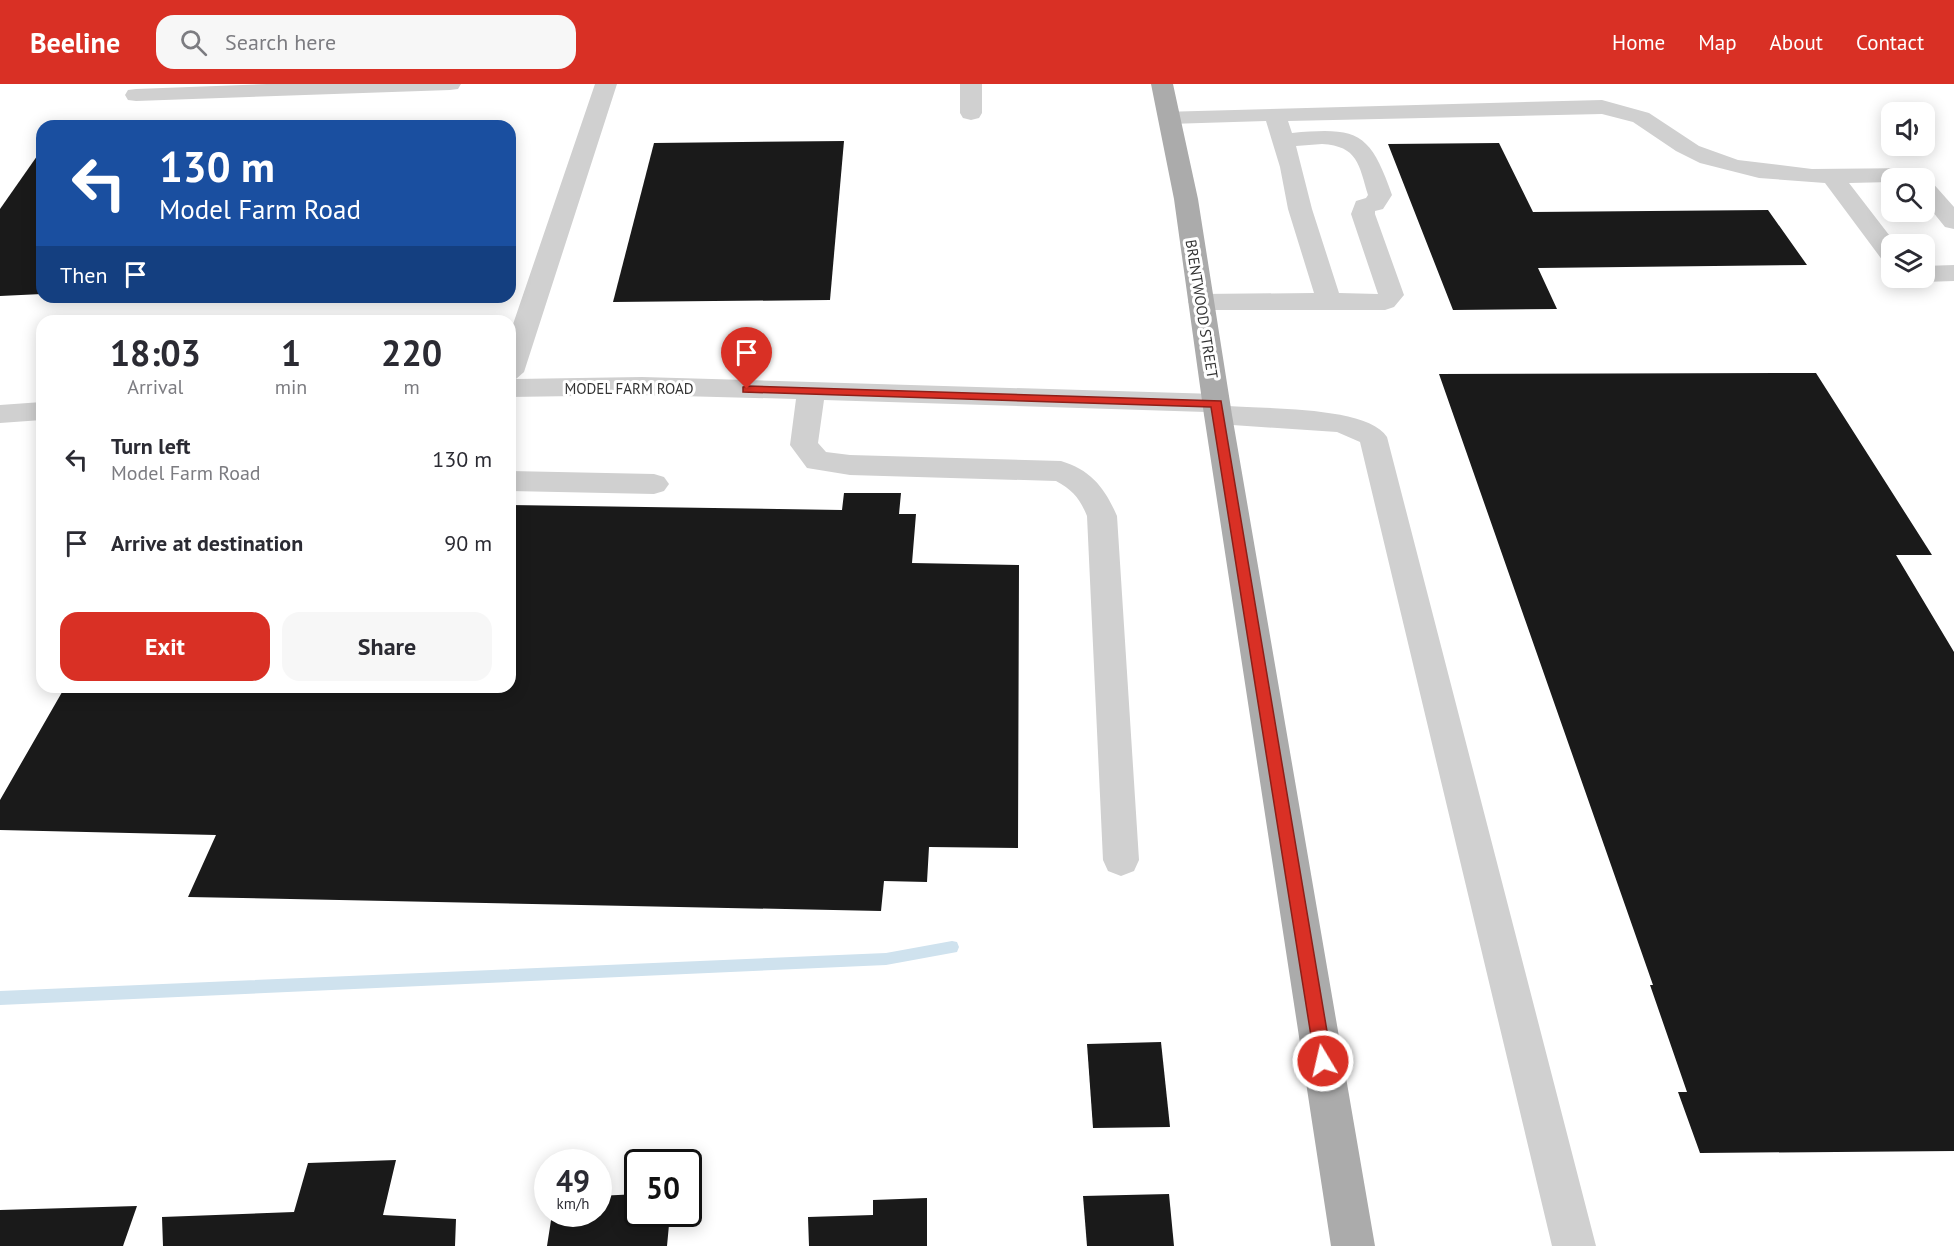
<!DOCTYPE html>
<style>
:root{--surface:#fff;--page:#f7f7f7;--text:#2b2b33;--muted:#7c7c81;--accent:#d93025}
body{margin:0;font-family:"PT Sans",sans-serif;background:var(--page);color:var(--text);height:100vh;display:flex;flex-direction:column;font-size:22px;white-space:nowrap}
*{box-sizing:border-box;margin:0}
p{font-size:20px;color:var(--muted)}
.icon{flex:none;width:33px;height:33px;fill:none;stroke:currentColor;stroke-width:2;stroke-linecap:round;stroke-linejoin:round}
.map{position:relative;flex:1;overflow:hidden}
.sheet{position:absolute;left:36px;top:231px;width:480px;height:378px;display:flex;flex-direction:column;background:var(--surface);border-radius:18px;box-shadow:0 3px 15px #0003}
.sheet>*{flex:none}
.top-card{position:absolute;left:36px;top:36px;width:480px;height:183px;border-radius:18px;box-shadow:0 3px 15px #0003;background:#1a4fa0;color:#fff;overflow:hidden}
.controls{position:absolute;left:1881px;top:18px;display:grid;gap:12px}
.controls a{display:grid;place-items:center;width:54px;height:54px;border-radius:12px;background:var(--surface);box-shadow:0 3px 15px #0003;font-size:30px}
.speed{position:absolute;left:534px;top:1065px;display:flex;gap:12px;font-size:30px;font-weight:700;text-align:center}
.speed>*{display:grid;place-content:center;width:78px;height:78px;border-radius:50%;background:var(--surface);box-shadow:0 3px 15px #0003;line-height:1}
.speed small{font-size:15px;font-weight:400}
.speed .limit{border:3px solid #111;border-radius:9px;background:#fff;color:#111}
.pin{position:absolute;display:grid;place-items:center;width:51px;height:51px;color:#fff;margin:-62px -26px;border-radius:50% 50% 50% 0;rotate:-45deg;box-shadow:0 0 6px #0007}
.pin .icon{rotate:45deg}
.me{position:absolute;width:66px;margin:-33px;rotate:351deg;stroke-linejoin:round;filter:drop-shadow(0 0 4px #0008)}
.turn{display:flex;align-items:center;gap:21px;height:126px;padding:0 24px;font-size:27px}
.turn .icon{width:78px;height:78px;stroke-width:2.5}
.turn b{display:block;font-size:42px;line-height:51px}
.then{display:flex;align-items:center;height:57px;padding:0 24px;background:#0003;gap:12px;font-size:22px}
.eta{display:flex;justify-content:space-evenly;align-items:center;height:102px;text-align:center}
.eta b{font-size:36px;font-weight:700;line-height:42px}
.primary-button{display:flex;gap:12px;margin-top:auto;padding:12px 24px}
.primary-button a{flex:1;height:69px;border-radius:18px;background:var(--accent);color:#fff;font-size:24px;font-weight:700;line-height:69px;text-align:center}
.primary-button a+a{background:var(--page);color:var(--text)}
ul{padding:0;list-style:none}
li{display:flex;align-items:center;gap:18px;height:84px;padding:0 24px}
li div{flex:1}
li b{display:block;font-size:22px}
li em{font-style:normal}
header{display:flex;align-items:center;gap:36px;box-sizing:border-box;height:84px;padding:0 30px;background:var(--accent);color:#fff}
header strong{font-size:28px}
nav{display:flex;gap:33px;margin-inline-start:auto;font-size:21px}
.search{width:420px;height:54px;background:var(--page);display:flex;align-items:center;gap:15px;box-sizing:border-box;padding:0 21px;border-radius:18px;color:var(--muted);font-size:22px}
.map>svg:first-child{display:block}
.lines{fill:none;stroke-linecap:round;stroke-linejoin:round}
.stream{fill:#cfe2ee;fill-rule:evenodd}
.building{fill:#1a1a1a}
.minor{fill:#d0d0d0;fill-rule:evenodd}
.major{fill:#ababab;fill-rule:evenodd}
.route{fill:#d93025;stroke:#8d1f18;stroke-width:1.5}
.labels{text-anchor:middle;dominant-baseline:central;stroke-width:6;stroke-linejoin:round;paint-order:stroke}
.street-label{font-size:15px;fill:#333;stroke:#fff}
</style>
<header>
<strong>Beeline</strong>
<div class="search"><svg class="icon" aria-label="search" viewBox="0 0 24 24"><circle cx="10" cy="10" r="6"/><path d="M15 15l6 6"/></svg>Search here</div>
<nav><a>Home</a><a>Map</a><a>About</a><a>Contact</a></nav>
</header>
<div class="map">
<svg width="1954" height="1162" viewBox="0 0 1954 1162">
<rect width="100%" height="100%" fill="#fff"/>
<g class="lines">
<polygon class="stream" points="952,857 957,858 959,863 957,868 886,881 0,921 0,907 886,869"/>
</g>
<g class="building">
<polygon points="844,57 830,216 613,218 654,59"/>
<polygon points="1499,59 1533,128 1768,126 1807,181 1538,184 1557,225 1453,226 1388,60"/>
<polygon points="42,65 42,210 0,212 0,125"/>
<polygon points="1816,289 1932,471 1896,471 1954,568 1954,1067 1700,1069 1678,1008 1687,1008 1650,901 1653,901 1439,290"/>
<polygon points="844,409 901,409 899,430 916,430 912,479 1019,481 1018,764 929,763 927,798 884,797 881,827 188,813 216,751 0,746 0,716 65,603 510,603 510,421 842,426"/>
<polygon points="1161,958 1170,1043 1093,1044 1087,960"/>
<polygon points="396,1076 383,1131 456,1135 455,1162 163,1162 162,1133 294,1128 308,1079"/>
<polygon points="638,1110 638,1130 670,1130 667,1162 547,1162 552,1130 598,1130 598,1112"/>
<polygon points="1169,1110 1174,1162 1087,1162 1083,1112"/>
<polygon points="927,1114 927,1162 809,1162 808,1133 873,1131 873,1116"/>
<polygon points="137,1122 123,1162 0,1162 0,1126"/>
</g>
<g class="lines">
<g class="minor">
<polygon points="267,0 461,0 458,5 450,6 136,17 128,16 125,11 128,6 136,5"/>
<path d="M595,0H617L524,288L516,295L642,293L1216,310L1226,313L1230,319L1228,322C1263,325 1368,322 1387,353L1596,1162H1552L1360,358L1337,348L1218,340L1208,338L1204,331L1206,328L824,316L818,359L826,368L850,371L1061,377C1091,386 1105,404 1117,432L1139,776L1134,787L1121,792L1108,787L1103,776L1087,432C1080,415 1073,406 1056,397L850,391L807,384L790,361L796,315L642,311L510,313V249Z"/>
<polygon points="960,0 982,0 982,29 979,34 971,36 963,34 960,29"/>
<path d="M1602,16L1649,29L1699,62L1738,76L1812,85L1917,84L1928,89L1930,96L1954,123V145L1945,143L1924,117V94H1892V98L1849,99L1896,160H1892V179L1883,177L1825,99L1759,94L1700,79L1676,67L1633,38L1602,30L1288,37L1292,49C1358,43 1370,48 1392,111L1383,125L1375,127V130L1404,211L1394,223L1385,226H1201L1192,223L1188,218L1192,213L1201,210L1314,209L1288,125L1280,83L1266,37L1169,40L1161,38L1158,33L1161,28ZM1322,60C1358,62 1359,81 1368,111L1366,114L1356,117L1351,130L1378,210L1339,209L1312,125L1296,62Z"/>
<polygon points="1954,181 1954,197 1924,198 1914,194 1924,194 1924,182"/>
<polygon points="42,318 42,336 0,339 0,321"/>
<polygon points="510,387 654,390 664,393 669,400 664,407 654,410 510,407"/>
</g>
<polygon class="major" points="1151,0 1173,0 1198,115 1232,331 1375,1162 1331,1162 1204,331 1174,115"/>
</g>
<polygon class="route" points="747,302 1221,317 1332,977 1329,983 1323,986 1317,983 1315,977 1211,323 743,308 743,303"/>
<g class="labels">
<g class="street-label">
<text transform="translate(1202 225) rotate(81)">BRENTWOOD STREET</text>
<text x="629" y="304">MODEL FARM ROAD</text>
</g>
</g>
</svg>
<div class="controls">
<a><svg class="icon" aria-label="sound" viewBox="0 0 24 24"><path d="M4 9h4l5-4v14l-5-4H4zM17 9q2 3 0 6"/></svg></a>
<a><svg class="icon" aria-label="search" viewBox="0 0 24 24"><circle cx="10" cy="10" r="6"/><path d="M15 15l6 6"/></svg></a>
<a><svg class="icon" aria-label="layers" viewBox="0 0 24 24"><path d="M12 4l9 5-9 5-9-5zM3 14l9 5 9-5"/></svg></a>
</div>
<div class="speed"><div>49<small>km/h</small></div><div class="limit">50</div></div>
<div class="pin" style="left:747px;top:305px;background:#d93025"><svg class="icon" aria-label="arrive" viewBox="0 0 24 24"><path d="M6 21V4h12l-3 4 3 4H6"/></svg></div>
<svg class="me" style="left:1323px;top:977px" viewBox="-20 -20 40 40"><circle r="17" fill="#d93025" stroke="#fff" stroke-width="3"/><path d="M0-11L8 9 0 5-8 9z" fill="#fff"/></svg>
<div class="top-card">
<div class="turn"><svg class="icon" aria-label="left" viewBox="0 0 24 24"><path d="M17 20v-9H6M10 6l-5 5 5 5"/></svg><div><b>130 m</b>Model Farm Road</div></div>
<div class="then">Then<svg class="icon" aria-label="arrive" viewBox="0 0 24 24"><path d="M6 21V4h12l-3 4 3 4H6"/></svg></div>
</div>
<section class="sheet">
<div class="eta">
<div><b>18:03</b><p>Arrival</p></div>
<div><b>1</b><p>min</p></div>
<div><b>220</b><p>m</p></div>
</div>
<ul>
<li><svg class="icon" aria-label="left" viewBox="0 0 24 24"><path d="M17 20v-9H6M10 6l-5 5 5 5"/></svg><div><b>Turn left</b><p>Model Farm Road</p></div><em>130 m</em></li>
<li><svg class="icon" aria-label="arrive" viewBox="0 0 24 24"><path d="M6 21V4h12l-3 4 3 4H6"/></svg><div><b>Arrive at destination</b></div><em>90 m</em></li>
</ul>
<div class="primary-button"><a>Exit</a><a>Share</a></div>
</section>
</div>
